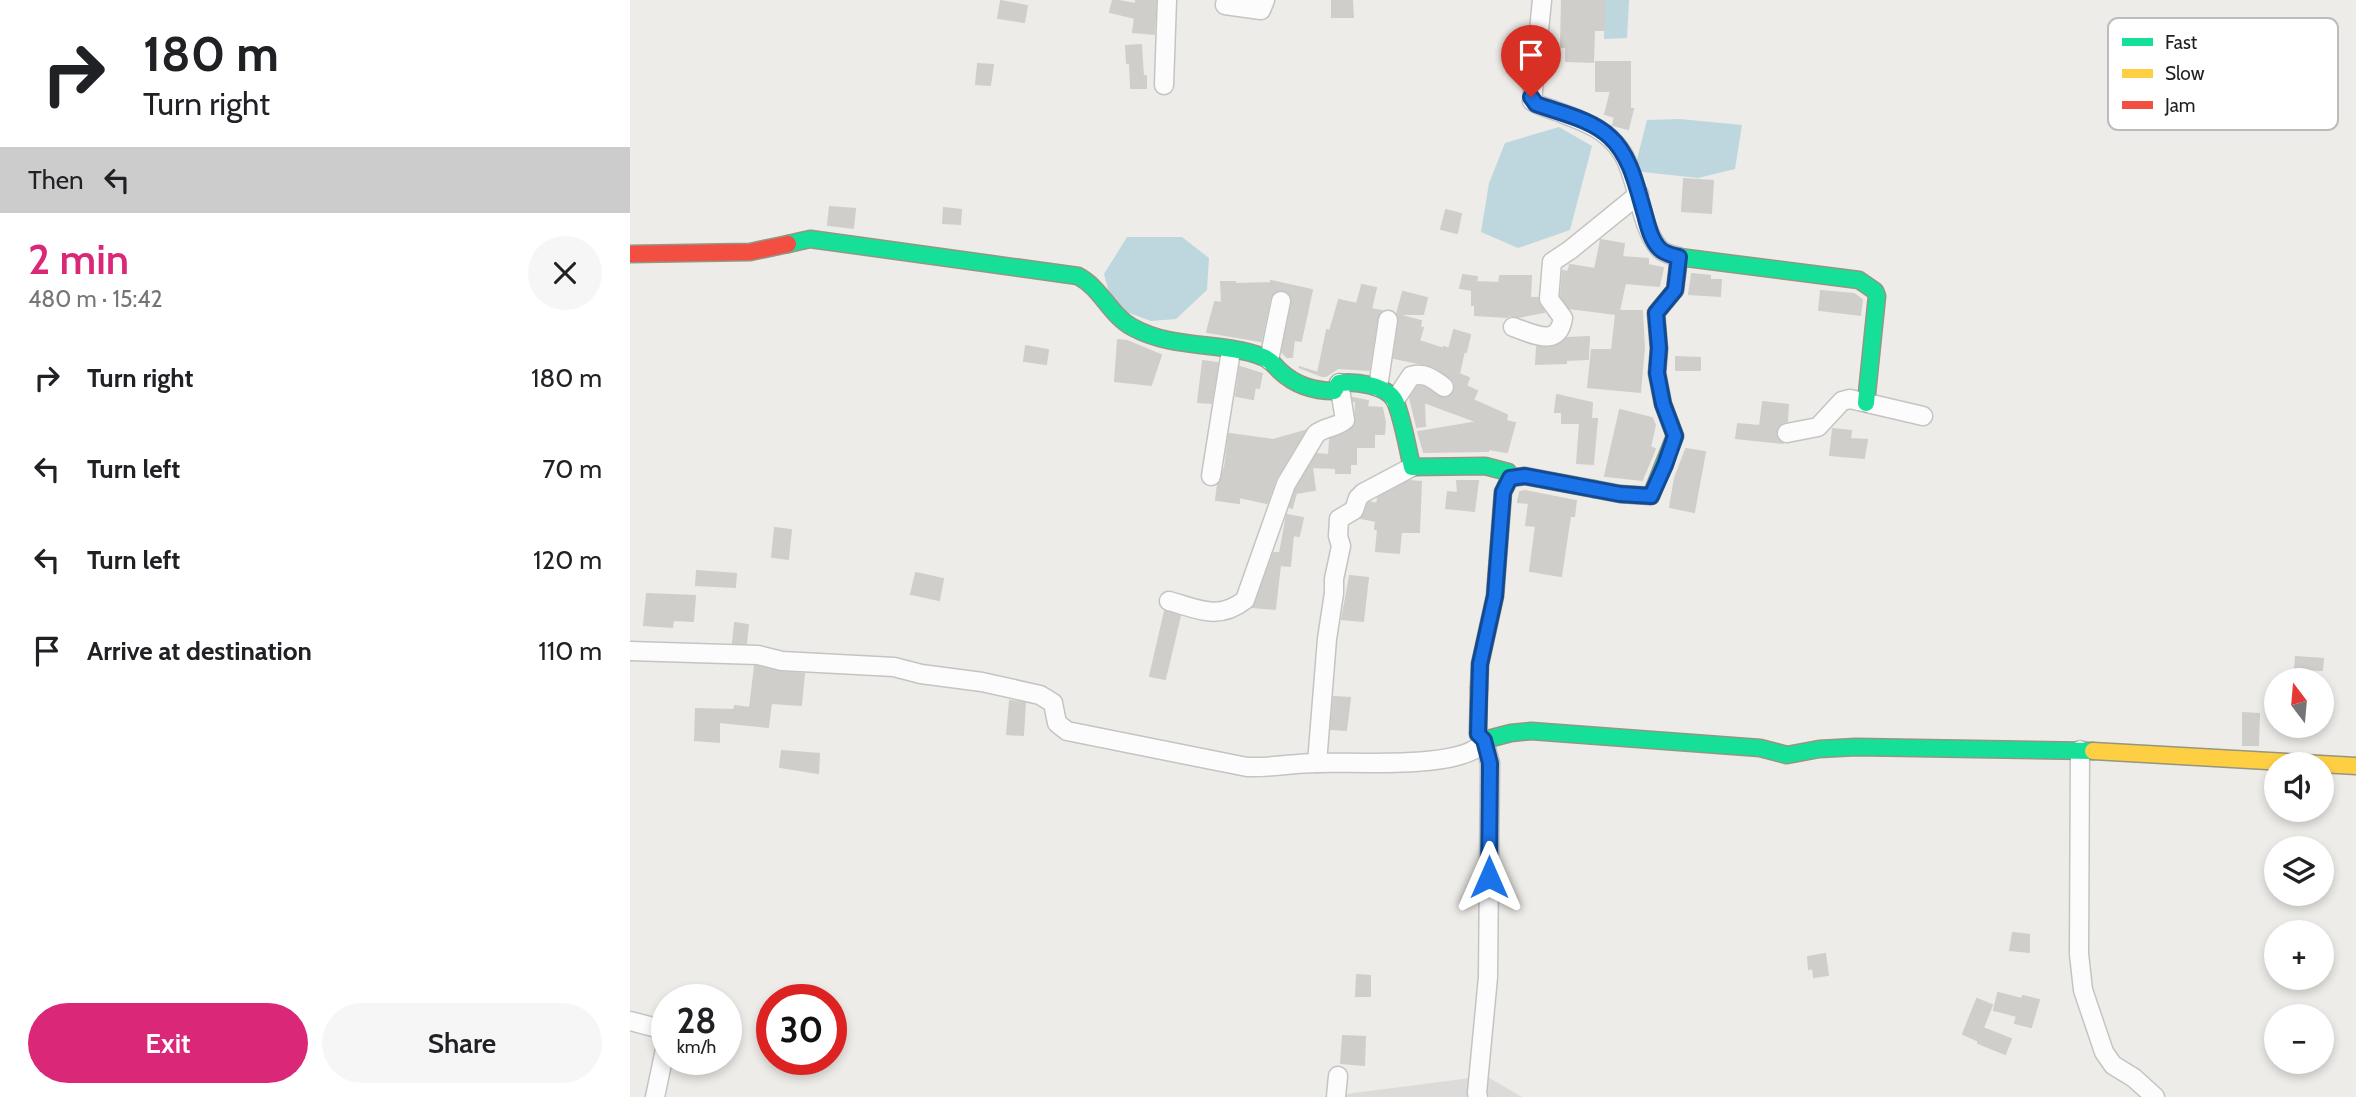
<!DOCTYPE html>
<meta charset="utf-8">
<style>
:root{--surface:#fff;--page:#f6f6f6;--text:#202124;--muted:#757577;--accent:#db2777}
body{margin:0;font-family:Cabin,sans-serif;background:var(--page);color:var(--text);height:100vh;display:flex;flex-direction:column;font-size:26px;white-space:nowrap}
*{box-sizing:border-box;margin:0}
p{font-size:23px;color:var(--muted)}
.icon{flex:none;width:38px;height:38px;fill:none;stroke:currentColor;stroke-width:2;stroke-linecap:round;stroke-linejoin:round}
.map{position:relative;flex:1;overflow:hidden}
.sheet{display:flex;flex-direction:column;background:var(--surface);width:630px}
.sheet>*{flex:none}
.top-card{background:#fff;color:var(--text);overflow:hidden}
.needle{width:46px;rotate:344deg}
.buttons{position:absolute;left:1634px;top:668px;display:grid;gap:14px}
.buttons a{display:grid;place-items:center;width:70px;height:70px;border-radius:50%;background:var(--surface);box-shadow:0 4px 10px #0003;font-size:35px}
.speed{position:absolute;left:21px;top:984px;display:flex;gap:14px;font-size:35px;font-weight:700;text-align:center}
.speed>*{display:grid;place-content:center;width:91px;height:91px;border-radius:50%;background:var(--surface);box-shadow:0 4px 10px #0003;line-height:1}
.speed small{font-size:18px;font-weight:400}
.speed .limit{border:10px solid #d22;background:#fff;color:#111}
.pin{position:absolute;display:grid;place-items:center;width:60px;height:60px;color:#fff;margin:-72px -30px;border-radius:50% 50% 50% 0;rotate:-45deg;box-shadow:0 0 7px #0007}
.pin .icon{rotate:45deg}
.me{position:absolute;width:77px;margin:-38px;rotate:0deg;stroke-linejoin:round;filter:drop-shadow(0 0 5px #0008)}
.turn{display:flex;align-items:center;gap:24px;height:147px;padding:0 28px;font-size:32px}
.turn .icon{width:91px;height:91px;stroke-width:2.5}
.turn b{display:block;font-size:49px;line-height:60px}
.then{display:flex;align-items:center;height:66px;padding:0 28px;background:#0003;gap:14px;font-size:26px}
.round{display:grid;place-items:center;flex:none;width:74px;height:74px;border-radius:37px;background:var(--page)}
.overview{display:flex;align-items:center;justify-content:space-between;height:119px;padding:0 28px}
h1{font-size:42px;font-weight:600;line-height:52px;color:var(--accent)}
.action{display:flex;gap:14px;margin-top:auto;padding:14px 28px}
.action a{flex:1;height:80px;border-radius:42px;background:var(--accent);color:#fff;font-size:28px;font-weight:600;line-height:80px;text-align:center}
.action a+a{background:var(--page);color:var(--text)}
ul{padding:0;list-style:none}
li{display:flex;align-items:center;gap:21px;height:91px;padding:0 28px}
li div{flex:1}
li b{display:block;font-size:26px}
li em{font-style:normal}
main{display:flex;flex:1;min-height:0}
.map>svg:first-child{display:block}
.residential{fill:#dcdbd9}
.water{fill:#bed7de}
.building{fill:#d0cecb;stroke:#d0ceca;stroke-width:2}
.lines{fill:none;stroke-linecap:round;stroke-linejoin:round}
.street-casing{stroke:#c4c4c2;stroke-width:21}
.fast-casing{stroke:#949681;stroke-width:19}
.slow-casing{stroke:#949681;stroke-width:19}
.jam-casing{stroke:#949681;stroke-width:19}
.street{stroke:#fcfcfc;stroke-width:18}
.fast{stroke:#16e098;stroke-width:16}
.slow{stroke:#ffcf43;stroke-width:16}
.jam{stroke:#f24e42;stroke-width:16}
.route-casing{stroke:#114b97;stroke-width:18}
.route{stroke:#1a73e8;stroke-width:12}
.key{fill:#fff;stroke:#bcbcbc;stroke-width:2}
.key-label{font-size:19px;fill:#1f1f1f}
</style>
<main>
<section class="sheet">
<div class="top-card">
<div class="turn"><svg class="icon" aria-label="right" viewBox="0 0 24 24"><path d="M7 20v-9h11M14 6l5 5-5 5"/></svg><div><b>180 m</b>Turn right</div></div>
<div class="then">Then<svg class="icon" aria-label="left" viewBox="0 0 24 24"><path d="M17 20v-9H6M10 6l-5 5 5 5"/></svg></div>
</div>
<div class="overview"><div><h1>2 min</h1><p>480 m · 15:42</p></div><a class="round"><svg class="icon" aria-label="close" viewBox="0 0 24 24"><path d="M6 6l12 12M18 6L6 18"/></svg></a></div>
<ul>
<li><svg class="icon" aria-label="right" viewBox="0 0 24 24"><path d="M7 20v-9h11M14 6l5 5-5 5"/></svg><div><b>Turn right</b></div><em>180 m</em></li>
<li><svg class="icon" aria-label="left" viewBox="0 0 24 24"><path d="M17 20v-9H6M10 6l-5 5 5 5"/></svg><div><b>Turn left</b></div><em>70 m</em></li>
<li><svg class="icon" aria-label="left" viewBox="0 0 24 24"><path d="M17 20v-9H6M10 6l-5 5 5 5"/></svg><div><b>Turn left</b></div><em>120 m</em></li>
<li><svg class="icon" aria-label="arrive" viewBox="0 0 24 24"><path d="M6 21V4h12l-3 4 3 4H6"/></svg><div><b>Arrive at destination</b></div><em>110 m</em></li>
</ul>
<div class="action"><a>Exit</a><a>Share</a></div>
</section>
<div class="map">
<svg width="1726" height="1097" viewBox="0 0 1726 1097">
<rect width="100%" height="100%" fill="#edece8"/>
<polygon class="residential" points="856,1076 892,1097 693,1097"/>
<g class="water">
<polygon points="975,0 999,0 997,38 974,39"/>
<polygon points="1050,119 1112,125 1105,169 1068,178 1004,171 1017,120"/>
<polygon points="929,127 962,146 940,230 888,248 851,232 859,183 875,143"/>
<polygon points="497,237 552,237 579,258 577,290 546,319 521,321 483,307 474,274"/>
</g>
<g class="building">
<polygon points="483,0 506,4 506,0 526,0 524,34 503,32 505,18 480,12"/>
<polygon points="702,0 722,0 723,17 702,17"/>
<polygon points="932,0 974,0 974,30 964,30 963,62 936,61 936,47 931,47"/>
<polygon points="371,1 397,6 394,22 368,18"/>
<polygon points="511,45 513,76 516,76 516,88 501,88 500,63 497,63 496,46"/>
<polygon points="966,62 1000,62 1000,109 1003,109 998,129 983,125 985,117 975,114 981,91 966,91"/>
<polygon points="348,64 363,65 360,85 346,84"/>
<polygon points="1054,179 1083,181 1081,213 1052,211"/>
<polygon points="200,207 225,209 223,228 198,225"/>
<polygon points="314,208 331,210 330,224 313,223"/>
<polygon points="816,210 831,214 827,233 811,229"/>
<polygon points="971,240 994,244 992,257 1018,259 1018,265 1033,268 1029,286 995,283 989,311 1012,311 1014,348 1010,392 958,387 962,350 982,350 986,314 939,308 931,296 933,271 938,272 940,265 965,269"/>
<polygon points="1062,274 1080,276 1080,280 1091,280 1090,296 1059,294"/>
<polygon points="833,275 847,277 846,282 869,283 870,276 901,276 900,298 908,298 914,312 888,317 879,315 877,317 845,315 845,305 842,305 842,290 830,288"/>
<polygon points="641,281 682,290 671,341 664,340 662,357 657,357 652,352 662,303 659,293 654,290 647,291 640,298 631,341 577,332 585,302 592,303 591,282 605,282 605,284 641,283"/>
<polygon points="732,285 746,288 741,309 752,311 747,318 739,370 708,368 696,376 692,376 669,367 688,373 697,330 700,331 709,300 727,304"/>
<polygon points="1191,291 1224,294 1232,300 1230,315 1189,310"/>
<polygon points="773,292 797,298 793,314 767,314"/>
<polygon points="768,315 791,321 790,327 793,328 789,341 814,349 814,347 819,349 824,330 840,335 836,352 834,351 829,374 839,378 836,386 847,391 843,400 877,415 876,421 885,423 877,452 858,449 858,451 794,452 788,432 848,422 794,402 795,426 787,427 780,398 788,386 794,387 813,398 823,393 825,383 821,378 803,366 764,358 769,322"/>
<polygon points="959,337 958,359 936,360 936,363 906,364 907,347 924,346 937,338"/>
<polygon points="488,340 497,341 531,355 521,385 485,381"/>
<polygon points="396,346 418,350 416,364 394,361"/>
<polygon points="1046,357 1070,358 1070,370 1046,370"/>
<polygon points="573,361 588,363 581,403 568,402"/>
<polygon points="610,367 632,374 629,388 625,387 623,399 606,396"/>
<polygon points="927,395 962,403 961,419 967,419 963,464 947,463 950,423 932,423 932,412 925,412"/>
<polygon points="723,398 738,401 737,407 752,408 755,422 754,434 744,434 744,447 726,447 726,464 720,464 720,473 706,473 706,468 682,467 685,490 666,493 662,508 660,507 666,489 687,454 699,455 700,439 717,433 725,425 726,401 723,401"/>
<polygon points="1133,402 1158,405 1157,421 1150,424 1146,430 1146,436 1152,443 1106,438 1108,424 1130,426"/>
<polygon points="990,410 1022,418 1025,425 1020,447 1025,449 1012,480 975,476"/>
<polygon points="1203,429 1221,431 1220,439 1237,440 1234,458 1200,455"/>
<polygon points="675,431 646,478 637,503 609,497 609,503 586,500 588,484 595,467 599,434 643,440"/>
<polygon points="1056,449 1075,452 1064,512 1040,507 1045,478"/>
<polygon points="779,481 791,482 789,532 771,532 769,553 746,551 748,529 745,529 746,521 731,518 738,504 740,502 747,504 748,498"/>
<polygon points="827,481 848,481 844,511 816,508 818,492 828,493"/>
<polygon points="895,491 946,501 944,516 940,516 931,576 900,571 906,526 896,525 899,503 888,502 890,492"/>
<polygon points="657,515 673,518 669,536 663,535 660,566 650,565 645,609 623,607 644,553 650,553"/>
<polygon points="145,528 161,530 158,559 142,557"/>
<polygon points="67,571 106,574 105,587 66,585"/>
<polygon points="286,573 313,579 309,600 281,594"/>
<polygon points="720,576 738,578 733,621 712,619"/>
<polygon points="17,594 65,596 63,621 43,620 42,627 14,625"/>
<polygon points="535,611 550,616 535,679 520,676"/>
<polygon points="105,623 118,625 116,643 103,643"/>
<polygon points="1666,657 1693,659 1692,670 1665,669"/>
<polygon points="125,666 151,672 174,674 171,705 141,703 138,727 89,722 89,742 65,740 66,709 104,710 105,706 120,708"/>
<polygon points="704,697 720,698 716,730 701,729"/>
<polygon points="380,701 395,703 393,735 377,734"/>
<polygon points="1613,713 1629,714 1628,745 1613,745"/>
<polygon points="152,751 189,754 188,773 150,767"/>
<polygon points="1383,933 1399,935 1399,952 1380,950"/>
<polygon points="1195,954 1198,975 1184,977 1183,968 1179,969 1178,957"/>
<polygon points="727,975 740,976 740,996 726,996"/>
<polygon points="1368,993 1392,999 1393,996 1409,1000 1401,1027 1385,1023 1387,1016 1364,1010"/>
<polygon points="1347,999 1362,1005 1353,1028 1381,1039 1375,1054 1348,1043 1349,1041 1333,1034"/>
<polygon points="713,1036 735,1037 734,1065 711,1063"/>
</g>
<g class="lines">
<g class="street-casing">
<g id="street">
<polyline points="596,0 595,5 631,10 635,0"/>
<path d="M912,0L902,101C909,106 918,108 926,111C952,121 977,128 993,154C1008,179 1011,230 1030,249C1035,254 1042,255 1049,257"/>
<polyline points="534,85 537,0"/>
<path d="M883,327C902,333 928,349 933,318L919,299L922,262L940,250L1009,194"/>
<polyline points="639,360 651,301"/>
<polyline points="748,387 758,320"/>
<path d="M765,400L781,376C796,372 803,379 814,387"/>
<polyline points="1157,433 1188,427 1212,401 1220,399 1293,416"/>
<polyline points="581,476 601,351"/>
<path d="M539,601C568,609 588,621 615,600L656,484L686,434C695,426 707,428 715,420L709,383"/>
<path d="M0,651L128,655L152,661L264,667L291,674L352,682L410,695L423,703L427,723L437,731L617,767C641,768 664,763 687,763C719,761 839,771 854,740"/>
<polyline points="1450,750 1449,954 1453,990 1474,1052 1483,1065 1504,1078 1525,1097"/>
<polyline points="687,763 697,639 704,593 704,579 711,546 708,536 709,519 724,510 728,498 733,493 782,467"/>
<polyline points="0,1021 31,1029 37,1037"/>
<polyline points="25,1097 37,1040"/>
<polyline points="706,1097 708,1076"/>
<polyline points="848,1097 847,1093 858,977 860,763 854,740"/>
</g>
</g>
<g class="fast-casing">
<g id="fast">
<path d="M158,244L180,239L448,276C471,288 480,315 502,327C543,350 591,341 633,357C641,360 645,366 650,371C665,385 684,391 704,391L709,383C725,381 757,385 765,401C772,416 778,450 782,467L855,466L878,472L880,478"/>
<polyline points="964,489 990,494 1021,496 1045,436 1033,404 1027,373 1029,349 1026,313 1045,290 1049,257 1229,280 1245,291 1247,296 1236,403"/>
<polyline points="849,688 848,734 854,740 881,733 901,731 1130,748 1157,755 1189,749 1226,747 1463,751"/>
</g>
</g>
<g class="slow-casing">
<polyline id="slow" points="1463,751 1726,766"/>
</g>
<g class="jam-casing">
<g id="jam">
<polyline points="0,254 120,252 158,244"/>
<polyline points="849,688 850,664 865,596 873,492 880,478 895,476 964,489"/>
</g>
</g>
<use href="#street" class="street"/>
<use href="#fast" class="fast"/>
<use href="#slow" class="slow"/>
<use href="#jam" class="jam"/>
</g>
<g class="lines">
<g class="route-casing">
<path id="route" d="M859,877L860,763L854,740L848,734L850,664L865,596L873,492L880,478L895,476L990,494L1021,496L1035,465L1045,436L1033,404L1027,373L1029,348L1026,313L1045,290L1049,257C1042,255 1035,254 1030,249C1021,240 1018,226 1015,215C1007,188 1001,156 980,137C961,119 930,113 906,104L901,97"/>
</g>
<use href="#route" class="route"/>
</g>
<rect x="1478" y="18" width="230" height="112" rx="10" class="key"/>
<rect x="1492" y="38" width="31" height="8" fill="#16e098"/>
<rect x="1492" y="69" width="31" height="9" fill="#ffcf43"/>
<rect x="1492" y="101" width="31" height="8" fill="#f24e42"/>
<g class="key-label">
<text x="1535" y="49">Fast</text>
<text x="1535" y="80">Slow</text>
<text x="1535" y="112">Jam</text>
</g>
</svg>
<div class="buttons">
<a><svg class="needle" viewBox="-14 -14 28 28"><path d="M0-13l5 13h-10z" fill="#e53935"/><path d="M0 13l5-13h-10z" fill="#757577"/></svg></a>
<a><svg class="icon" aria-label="sound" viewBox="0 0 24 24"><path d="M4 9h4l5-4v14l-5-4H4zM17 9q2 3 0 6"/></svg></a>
<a><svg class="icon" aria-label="layers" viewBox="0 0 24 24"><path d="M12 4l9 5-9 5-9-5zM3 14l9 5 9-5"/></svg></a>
<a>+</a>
<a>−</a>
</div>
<div class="speed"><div>28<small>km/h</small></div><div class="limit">30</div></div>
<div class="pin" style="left:901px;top:97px;background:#d93025"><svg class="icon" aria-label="arrive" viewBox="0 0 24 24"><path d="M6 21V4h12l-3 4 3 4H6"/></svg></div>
<svg class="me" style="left:859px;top:877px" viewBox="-20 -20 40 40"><path d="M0-17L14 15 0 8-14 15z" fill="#1a73e8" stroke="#fff" stroke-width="4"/></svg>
</div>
</main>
